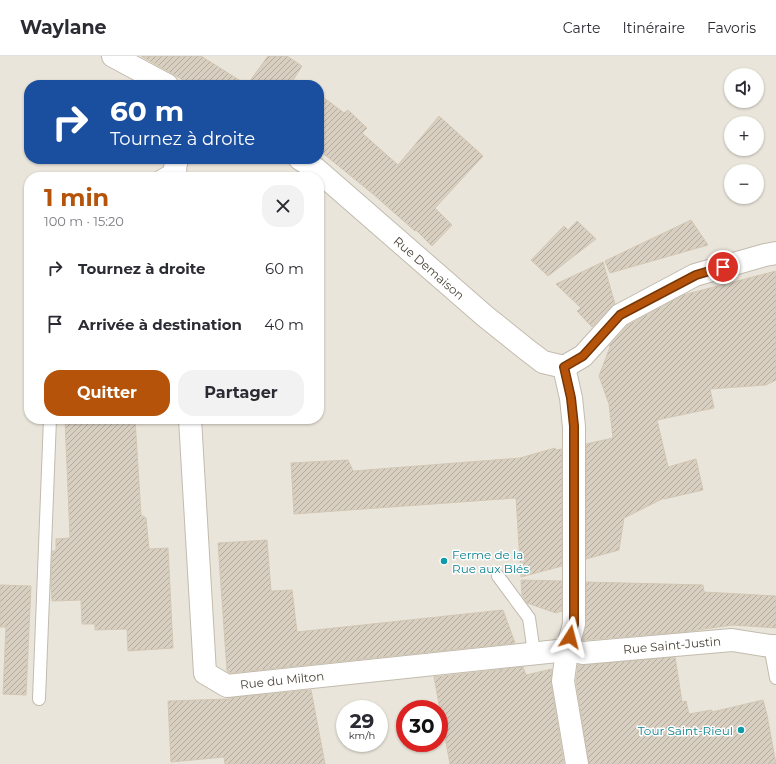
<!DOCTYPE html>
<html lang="fr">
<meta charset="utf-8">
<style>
:root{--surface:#fff;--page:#f2f2f3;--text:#2b2b33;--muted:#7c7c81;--line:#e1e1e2;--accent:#b45309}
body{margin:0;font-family:Montserrat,sans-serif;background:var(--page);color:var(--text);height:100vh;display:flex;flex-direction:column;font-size:15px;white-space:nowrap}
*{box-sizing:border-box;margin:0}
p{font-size:13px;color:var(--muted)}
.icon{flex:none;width:22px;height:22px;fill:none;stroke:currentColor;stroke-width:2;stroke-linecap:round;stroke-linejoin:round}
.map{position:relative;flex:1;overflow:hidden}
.drawer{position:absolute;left:24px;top:116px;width:300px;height:252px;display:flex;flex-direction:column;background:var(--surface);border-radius:16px;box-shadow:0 1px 3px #0004}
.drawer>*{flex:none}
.banner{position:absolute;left:24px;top:24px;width:300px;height:84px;border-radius:16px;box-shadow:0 1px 3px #0004;background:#1a4fa0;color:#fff;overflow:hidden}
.controls{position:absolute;left:724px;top:12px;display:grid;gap:8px}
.controls a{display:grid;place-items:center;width:40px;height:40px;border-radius:50%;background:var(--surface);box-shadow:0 1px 3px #0004;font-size:20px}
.speed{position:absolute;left:336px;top:644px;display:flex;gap:8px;font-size:20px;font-weight:700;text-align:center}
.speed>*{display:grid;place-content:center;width:52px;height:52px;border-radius:50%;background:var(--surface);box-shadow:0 1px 3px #0004;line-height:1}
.speed small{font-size:10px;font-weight:400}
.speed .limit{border:6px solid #d22;background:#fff;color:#111}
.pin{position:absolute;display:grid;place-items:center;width:34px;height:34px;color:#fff;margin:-17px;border:2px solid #fff;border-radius:50%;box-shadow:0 1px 4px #0007}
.me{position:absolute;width:44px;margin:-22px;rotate:9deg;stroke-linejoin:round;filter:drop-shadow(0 0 3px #0008)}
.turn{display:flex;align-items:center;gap:14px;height:84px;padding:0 20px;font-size:18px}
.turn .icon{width:52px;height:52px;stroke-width:2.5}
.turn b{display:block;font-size:28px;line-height:34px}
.round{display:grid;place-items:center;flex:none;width:42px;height:42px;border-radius:16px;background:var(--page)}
.overview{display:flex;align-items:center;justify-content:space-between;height:68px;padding:0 20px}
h1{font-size:24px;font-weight:700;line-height:30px;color:var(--accent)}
.primary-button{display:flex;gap:8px;margin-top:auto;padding:8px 20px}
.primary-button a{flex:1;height:46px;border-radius:16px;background:var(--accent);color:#fff;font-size:16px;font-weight:700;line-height:46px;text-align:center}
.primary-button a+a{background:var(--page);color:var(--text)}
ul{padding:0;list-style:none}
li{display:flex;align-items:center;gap:12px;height:56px;padding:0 20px}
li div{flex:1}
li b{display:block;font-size:15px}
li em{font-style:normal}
header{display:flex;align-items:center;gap:24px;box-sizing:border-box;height:56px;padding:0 20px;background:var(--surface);border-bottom:1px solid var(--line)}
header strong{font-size:19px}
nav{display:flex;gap:22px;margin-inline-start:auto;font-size:14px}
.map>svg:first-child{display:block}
.residential{fill:#eae5da;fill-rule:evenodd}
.building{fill:url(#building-hatch);stroke:#d3c7b4}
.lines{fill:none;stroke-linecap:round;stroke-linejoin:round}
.service-casing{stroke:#c2bbae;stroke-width:14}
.minor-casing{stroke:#c2bbae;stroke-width:24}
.service{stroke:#fff;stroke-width:12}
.minor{stroke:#fff;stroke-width:22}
.route-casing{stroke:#753606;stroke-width:10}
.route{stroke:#b45309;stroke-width:7}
.culture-dot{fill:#0f9aa8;stroke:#fff;stroke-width:1.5}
.labels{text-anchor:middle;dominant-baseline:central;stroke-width:3;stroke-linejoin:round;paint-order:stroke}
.street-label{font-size:12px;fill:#4b4439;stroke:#fff}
.culture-label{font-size:12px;fill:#0d838f;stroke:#fff;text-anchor:start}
</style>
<header>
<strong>Waylane</strong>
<nav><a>Carte</a><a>Itinéraire</a><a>Favoris</a></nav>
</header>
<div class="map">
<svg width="776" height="708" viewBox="0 0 776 708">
<defs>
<pattern id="building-hatch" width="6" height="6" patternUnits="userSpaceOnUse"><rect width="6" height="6" fill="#d8cfc1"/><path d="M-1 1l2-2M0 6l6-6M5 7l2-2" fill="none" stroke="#b1aa9e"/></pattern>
</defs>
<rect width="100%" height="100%" fill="#f6f3ec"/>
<path class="residential" d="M0,0H776V708H0ZM731,19H757V45H731ZM29,29H319V103H29ZM731,67H757V93H731ZM731,115H757V141H731ZM29,121H319V363H29ZM345,653H379V687H345ZM405,653H439V687H405Z"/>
<g class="building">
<polygon points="141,0 201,0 247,29 268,0 287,0 302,10 290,29 192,29"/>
<polygon points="319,38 344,57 348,54 367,72 362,77 398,109 439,60 483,100 435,152 452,169 432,190 416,174 415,175 373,138 319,94"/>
<polygon points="691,164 708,189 610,217 605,205"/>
<polygon points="577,165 596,183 548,220 531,204 564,170 568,174"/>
<polygon points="603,206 615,248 611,251 592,271 577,255 581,252 556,228"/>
<polygon points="776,215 776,324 766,329 710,333 714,352 657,364 668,411 696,403 703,434 664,443 664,442 624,462 619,494 586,503 586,388 613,382 609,348 599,320 610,291 609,290 628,269 683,239"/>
<polygon points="65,363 135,363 141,459 146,462 149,493 168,492 173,592 128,595 127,573 95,574 95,568 82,568 81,544 52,545 51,529 52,495 56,495 56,483 70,482"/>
<polygon points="555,392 556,394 562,393 562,510 521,521 516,442 294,458 291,407 348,404 353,415 520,402"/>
<polygon points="267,484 271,535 292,534 297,576 503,554 515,587 230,617 227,615 218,487"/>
<polygon points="521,524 562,525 562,555 556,557 527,547 522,539"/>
<polygon points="586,526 703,529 704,536 776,540 776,572 733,569 683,576 583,584 586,568"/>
<polygon points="0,529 31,530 26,639 3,638 6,571 0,571"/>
<polygon points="675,601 682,646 686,645 689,658 712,654 712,656 763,644 767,659 776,708 589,708 576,625 578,609 584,609"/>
<polygon points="523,611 526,619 552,613 551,627 564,708 450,708 434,621"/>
<polygon points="311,634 325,708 225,708 224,701 171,706 168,645 229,643 229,642"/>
</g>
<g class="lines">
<g class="service-casing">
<g id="service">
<polyline points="159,121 175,112"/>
<polyline points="498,520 529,562 534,597"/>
<polyline points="770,590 776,622"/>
<polyline points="39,643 50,363"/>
</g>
</g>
<g class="minor-casing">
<g id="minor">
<polyline points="113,0 167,29"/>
<polyline points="300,103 316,113 486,261 526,293 543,306 564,311"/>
<polyline points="176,121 175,112 177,103"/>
<polyline points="564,311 571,342 574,371 574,568 567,594 563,625 577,708"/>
<polyline points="564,311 583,300 620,259 695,219 765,199 776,197"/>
<polyline points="190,363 205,617 227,630 567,594 583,597 732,584 770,590 776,590"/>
</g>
</g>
<use href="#service" class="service"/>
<use href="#minor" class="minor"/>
</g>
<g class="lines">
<g class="route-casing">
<polyline id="route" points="570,581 574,568 574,370 571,342 564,311 583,300 620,259 696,219 723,211"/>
</g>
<use href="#route" class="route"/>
</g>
<g class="culture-dot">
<circle cx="444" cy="505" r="4"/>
<circle cx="741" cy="674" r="4"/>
</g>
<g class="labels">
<g class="street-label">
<text transform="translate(429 212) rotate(41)">Rue Demaison</text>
<text transform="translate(672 589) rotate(-5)">Rue Saint-Justin</text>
<text transform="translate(282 624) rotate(-6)">Rue du Milton</text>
</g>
<g class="culture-label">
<text x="452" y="498">Ferme de la<tspan x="452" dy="14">Rue aux Blés</tspan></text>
<text x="733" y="674" text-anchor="end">Tour Saint-Rieul</text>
</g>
</g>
</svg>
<div class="controls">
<a><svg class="icon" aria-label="sound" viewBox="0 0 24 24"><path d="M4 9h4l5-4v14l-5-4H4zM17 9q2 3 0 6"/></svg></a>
<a>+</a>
<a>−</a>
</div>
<div class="speed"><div>29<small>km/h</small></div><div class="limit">30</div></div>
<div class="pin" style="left:723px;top:211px;background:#d93025"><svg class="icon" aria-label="arrive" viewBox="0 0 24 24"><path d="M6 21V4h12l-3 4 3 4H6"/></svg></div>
<svg class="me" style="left:570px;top:581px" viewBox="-20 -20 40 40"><path d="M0-17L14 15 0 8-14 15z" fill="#b45309" stroke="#fff" stroke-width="4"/></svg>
<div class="banner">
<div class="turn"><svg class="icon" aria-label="right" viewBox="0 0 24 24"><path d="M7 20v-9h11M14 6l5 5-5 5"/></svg><div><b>60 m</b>Tournez à droite</div></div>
</div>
<section class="drawer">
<div class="overview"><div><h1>1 min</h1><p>100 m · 15:20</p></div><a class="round"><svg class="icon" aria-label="close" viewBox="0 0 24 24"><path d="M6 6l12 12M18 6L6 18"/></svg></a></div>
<ul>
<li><svg class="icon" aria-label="right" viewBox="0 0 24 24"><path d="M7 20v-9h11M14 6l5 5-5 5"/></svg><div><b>Tournez à droite</b></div><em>60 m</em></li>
<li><svg class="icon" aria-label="arrive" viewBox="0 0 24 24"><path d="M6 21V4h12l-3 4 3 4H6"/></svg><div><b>Arrivée à destination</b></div><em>40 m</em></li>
</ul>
<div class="primary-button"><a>Quitter</a><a>Partager</a></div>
</section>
</div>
